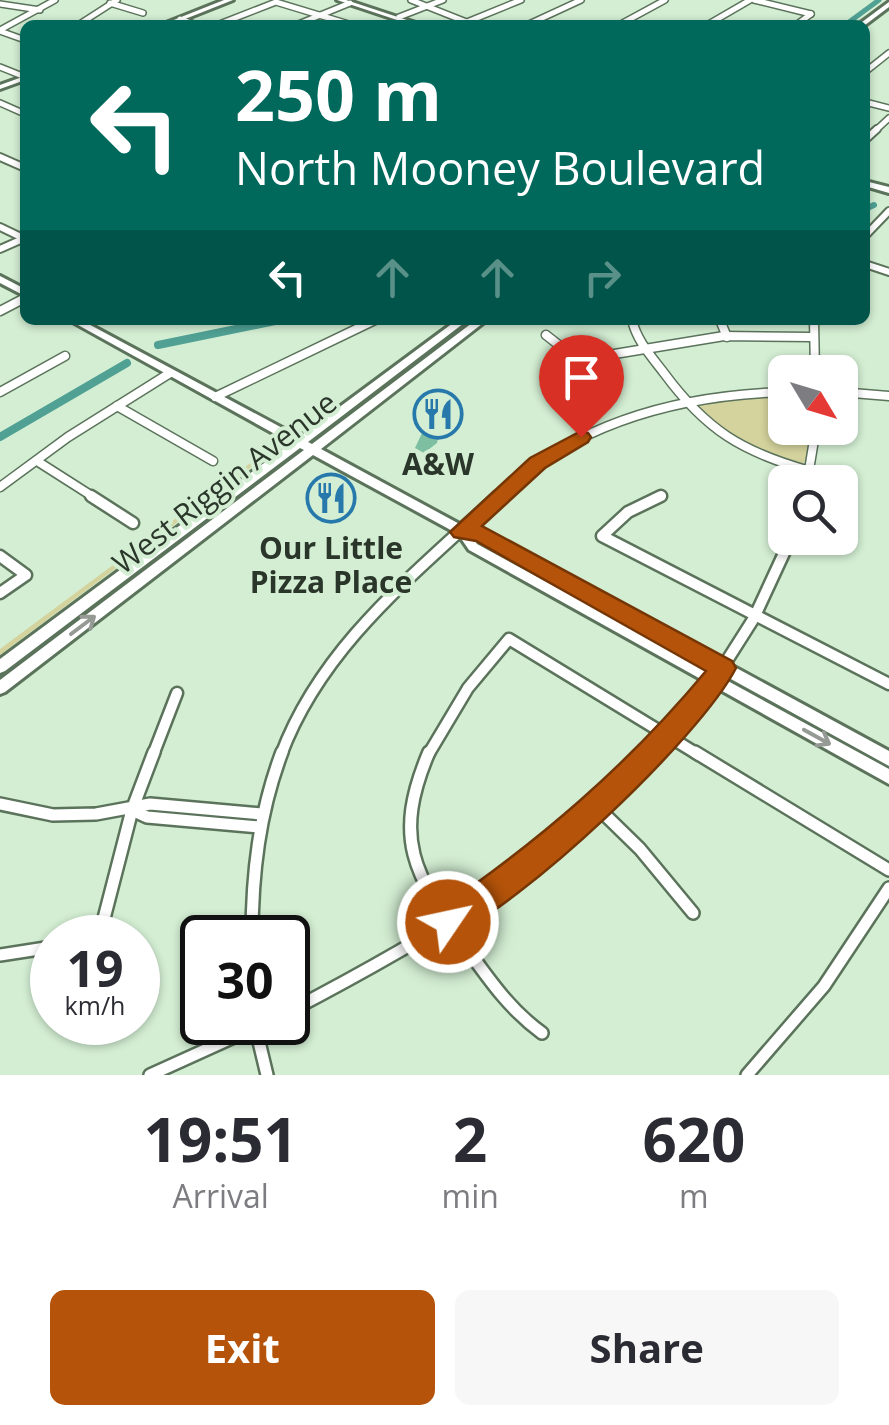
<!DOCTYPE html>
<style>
:root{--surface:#fff;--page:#f7f7f7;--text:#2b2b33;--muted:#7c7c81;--accent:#b45309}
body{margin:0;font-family:"Open Sans",sans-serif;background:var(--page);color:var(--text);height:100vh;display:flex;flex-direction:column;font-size:38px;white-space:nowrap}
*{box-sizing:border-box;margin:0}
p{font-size:32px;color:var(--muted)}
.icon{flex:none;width:55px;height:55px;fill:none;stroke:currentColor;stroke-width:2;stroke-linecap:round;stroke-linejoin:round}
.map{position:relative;height:1075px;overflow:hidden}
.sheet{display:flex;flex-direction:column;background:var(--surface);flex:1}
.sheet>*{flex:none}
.hud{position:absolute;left:20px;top:20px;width:850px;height:305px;border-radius:15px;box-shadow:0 2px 8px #0004;background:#00695c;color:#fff;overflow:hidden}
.needle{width:65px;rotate:128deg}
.buttons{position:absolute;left:768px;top:355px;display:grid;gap:20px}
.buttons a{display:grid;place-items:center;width:90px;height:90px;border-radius:15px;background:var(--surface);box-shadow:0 2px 8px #0004;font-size:50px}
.speed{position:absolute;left:30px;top:915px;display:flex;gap:20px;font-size:50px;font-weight:700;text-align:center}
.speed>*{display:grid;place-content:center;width:130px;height:130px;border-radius:50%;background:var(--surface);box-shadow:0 2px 8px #0004;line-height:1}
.speed small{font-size:25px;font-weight:400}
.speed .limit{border:5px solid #111;border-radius:15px;background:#fff;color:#111}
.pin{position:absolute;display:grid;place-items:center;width:85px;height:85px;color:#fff;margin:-102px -42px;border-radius:50% 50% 50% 0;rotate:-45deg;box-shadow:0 0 10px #0007}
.pin .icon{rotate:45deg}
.me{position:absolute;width:110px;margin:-55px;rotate:56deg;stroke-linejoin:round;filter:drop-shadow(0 0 8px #0008)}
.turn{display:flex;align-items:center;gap:35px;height:210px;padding:0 50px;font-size:45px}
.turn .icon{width:130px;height:130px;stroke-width:2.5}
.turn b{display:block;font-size:70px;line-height:85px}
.lanes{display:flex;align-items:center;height:95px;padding:0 50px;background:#0003;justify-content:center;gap:50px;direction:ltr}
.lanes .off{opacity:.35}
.eta{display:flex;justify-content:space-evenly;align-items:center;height:170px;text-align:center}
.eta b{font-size:60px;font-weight:700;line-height:70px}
.action{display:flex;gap:20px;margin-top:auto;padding:20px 50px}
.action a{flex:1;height:115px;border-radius:15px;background:var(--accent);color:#fff;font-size:40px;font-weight:700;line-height:115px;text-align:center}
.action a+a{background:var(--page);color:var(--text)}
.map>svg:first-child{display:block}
.green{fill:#d4d39d}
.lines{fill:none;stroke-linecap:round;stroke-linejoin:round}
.canal-far2{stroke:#50a094;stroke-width:5}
.canal-far1{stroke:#50a094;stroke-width:6}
.canal{stroke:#50a094;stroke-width:8}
.building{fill:#7dbfa0}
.street-far4-casing{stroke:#5b735b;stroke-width:8}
.street-far3-casing{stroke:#5b735b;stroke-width:10}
.street-far2-casing{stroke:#5b735b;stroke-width:11}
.street-far1-casing{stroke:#5b735b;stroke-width:15}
.street-casing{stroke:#5b735b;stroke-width:16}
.secondary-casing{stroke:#5b735b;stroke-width:6}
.street-far4{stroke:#fff;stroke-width:5}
.street-far3{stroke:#fff;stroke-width:6}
.street-far2{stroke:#fff;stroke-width:8}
.street-far1{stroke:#fff;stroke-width:10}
.street{stroke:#fff;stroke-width:11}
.secondary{fill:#fff;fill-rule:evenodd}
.oneway{stroke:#959a95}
.route{fill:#b45309;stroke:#753606;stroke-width:2.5}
.labels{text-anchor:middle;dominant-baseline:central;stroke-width:8;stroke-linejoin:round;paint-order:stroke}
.poi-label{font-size:30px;font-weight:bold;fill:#2b362b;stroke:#d3eed3}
.street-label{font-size:30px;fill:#2b362b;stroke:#d3eed3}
</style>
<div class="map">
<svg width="889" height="1075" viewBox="0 0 889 1075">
<rect width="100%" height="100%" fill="#d3eed3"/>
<g class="green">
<polygon points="785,396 785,428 809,428 808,458 801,465 732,439 696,407 704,402"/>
<polygon points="273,440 277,444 274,450 0,655 0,649 272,447"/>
</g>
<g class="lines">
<polyline class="canal-far2" points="845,25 879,0"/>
<polyline class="canal-far1" points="865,209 874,205"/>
<g class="canal">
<polyline points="158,345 280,320"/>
<polyline points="0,437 127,363"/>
</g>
</g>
<polygon class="building" points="429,418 442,420 437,443 424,453 415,448"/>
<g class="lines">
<g class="street-far4-casing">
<g id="street-far4">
<polyline points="411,0 474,25"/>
<polyline points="754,0 811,14"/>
<polyline points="110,3 143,13"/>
<polyline points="0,4 40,10"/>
<polyline points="399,17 443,0"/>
<polyline points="180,19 197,25"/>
<polyline points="467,22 521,0"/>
<polyline points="78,25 117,0"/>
<polyline points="217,25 276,2 352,25"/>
<polyline points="296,25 350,3"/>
<polyline points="527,25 581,0"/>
<polyline points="619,25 665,0"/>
<polyline points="707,25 750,0"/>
<polyline points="796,25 811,14"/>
<polyline points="0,30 55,0"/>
<polyline points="0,31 25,40"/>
<polyline points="0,67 25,77"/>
<polyline points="865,72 889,53"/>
<polyline points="865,102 889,108"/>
<polyline points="0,103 25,114"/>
<polyline points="875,131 889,118"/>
</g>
</g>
<g class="street-far3-casing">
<g id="street-far3">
<polyline points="865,140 877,129"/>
<polyline points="0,157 25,168"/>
<polyline points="0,227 23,238"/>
<polyline points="865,236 889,211"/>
<polyline points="0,249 25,238"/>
<polyline points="865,264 889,272"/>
</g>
</g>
<g class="street-far2-casing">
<g id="street-far2">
<polyline points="0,311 25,298"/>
<path d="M632,320C637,341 651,356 664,373C706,430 742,452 810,471"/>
<polyline points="720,320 727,337"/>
<polyline points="814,320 815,372"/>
<polyline points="546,335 578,360 724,336 812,337"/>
<polyline points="0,392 65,356"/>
<polyline points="840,392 889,396"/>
<polyline points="215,397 375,320"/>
<polyline points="117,406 213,461"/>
<polyline points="37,461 95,498"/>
<polyline points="807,482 816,428"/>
<polyline points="0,487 68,437 170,373"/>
<path d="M495,498C574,423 679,395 785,392"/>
<polyline points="655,498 661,496"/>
</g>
</g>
<g class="street-far1-casing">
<g id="street-far1">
<polyline points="91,496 133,523"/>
<polyline points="661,496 628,512 602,536 889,684"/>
<polyline points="0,556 26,575 0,593"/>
<polyline points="153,755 177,693"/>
<path d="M281,755C322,645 415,574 498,496"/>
<polyline points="428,755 468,688 509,639 699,755"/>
<polyline points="653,755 707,692 754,618 791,538"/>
</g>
</g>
<g class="street-casing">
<g id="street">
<path d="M429,752C392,839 414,874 465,946C488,978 509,1009 542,1033"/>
<polyline points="695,752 889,870"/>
<polyline points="0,804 53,815 96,814 150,804 261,814"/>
<polyline points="597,807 640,849 693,913"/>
<polyline points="132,810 147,817 259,827"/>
<polyline points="80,938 101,930 132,810 154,752"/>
<path d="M252,938C252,874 259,813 282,752"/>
<polyline points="0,955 52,947"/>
<path d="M288,1012C416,945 561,864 655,752"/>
<polyline points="255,1025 267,1075"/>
<polyline points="150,1075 267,1022"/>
<polyline points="747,1075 824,986 889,888"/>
</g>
</g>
<g class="secondary-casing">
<g id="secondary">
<polygon points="224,0 233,0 170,25 161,25"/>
<polygon points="337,0 346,0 422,25 412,25"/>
<polygon points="889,2 889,7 865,25 858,25"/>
<polygon points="25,76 25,80 0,89 0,85"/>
<polygon points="865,181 889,187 889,193 865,186"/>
<polygon points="0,276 25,289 25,296 0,283"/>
<polygon points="69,320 81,320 299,437 457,320 468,320 308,442 312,444 476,320 487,320 321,449 465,527 484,531 889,751 889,766 473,537 477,544 889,769 889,784 469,550 458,534 313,455 5,692 0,694 0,680 304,450 300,448 5,671 0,673 0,659 291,443"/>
</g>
</g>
<use href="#street-far4" class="street-far4"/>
<use href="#street-far3" class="street-far3"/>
<use href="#street-far2" class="street-far2"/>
<use href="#street-far1" class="street-far1"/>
<use href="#street" class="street"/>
<use href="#secondary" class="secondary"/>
</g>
<defs><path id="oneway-shaft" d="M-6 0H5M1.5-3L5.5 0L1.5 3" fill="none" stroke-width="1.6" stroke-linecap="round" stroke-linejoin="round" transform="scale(2.5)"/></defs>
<g class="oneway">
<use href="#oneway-shaft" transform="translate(83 625) rotate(-37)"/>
<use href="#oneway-shaft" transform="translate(817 737) rotate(29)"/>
</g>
<path class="route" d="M581,431L588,433L591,437L588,442L545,468L482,526L732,661L736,668C700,738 520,908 448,937L437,933L432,922L437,911C538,842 627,766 706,671L476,541L454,537L450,532L530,458Z"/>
<defs>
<g id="restaurant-ring" transform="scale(2.5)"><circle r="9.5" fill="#d3eed3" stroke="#2679aa" stroke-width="1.5"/><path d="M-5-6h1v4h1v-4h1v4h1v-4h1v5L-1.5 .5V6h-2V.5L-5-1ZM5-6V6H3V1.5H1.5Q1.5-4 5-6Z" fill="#2679aa"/></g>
</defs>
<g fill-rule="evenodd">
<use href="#restaurant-ring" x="438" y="414"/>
<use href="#restaurant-ring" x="331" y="498"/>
</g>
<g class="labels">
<g class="poi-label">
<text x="438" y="463">A&amp;W</text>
<text x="331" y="547">Our Little<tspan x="331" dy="34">Pizza Place</tspan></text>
</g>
<g class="street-label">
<text transform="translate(224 482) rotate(-38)">West Riggin Avenue</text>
</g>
</g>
</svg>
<div class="buttons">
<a><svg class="needle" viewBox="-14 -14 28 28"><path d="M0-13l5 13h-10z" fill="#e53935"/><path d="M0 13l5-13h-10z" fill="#7c7c81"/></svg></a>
<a><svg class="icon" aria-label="search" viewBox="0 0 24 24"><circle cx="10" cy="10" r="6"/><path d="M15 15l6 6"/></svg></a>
</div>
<div class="speed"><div>19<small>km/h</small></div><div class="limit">30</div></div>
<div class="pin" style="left:581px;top:437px;background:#d93025"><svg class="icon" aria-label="arrive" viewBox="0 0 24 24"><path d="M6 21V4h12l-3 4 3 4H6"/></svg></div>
<svg class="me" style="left:448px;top:922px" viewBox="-20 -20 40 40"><circle r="17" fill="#b45309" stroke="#fff" stroke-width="3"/><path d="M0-11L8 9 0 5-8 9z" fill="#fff"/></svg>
<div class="hud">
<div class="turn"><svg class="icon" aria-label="left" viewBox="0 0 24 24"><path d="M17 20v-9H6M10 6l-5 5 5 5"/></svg><div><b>250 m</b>North Mooney Boulevard</div></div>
<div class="lanes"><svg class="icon" aria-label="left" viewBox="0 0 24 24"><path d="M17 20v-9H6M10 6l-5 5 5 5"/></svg><svg class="icon off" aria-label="ahead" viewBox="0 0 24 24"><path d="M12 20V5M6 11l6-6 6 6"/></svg><svg class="icon off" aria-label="ahead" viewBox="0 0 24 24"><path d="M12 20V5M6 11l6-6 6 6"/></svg><svg class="icon off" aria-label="right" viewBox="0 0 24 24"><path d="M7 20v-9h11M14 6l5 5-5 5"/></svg></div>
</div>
</div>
<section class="sheet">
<div class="eta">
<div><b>19:51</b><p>Arrival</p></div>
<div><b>2</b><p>min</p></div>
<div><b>620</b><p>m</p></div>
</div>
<div class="action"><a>Exit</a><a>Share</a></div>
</section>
